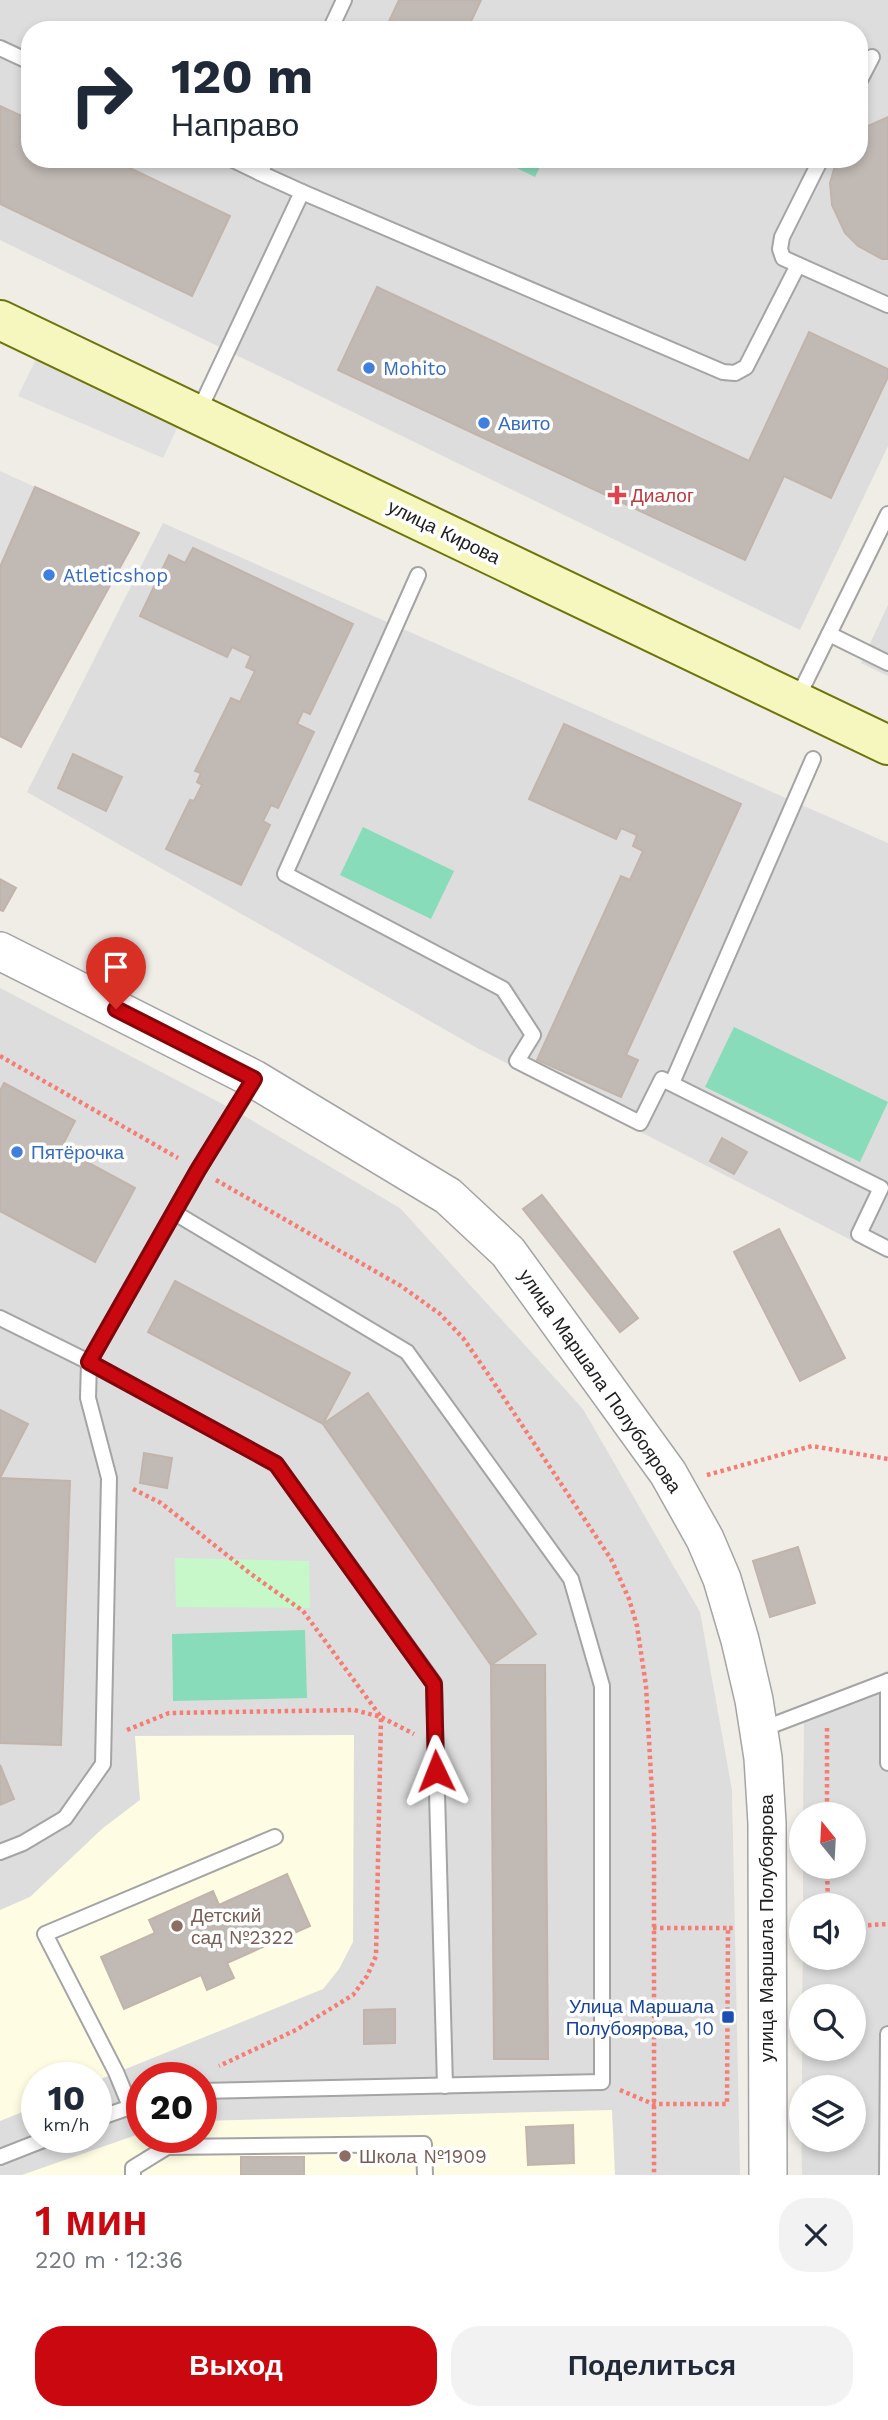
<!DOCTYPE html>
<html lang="ru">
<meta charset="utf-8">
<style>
:root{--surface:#fff;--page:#f2f2f3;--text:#1f2937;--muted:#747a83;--accent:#c9080f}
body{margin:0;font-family:"Work Sans",sans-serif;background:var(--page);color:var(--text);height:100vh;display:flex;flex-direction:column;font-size:26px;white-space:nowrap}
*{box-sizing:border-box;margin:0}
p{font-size:23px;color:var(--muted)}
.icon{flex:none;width:38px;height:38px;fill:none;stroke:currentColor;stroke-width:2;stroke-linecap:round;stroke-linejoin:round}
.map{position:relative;height:2175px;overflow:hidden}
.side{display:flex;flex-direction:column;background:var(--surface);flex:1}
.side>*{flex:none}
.hud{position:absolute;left:21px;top:21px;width:847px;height:147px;border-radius:28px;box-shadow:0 4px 10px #0003;background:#fff;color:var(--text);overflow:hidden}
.needle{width:46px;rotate:342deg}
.controls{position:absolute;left:789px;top:1802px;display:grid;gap:14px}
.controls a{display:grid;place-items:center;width:77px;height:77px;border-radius:50%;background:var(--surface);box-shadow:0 4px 10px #0003;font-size:35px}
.speed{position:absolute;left:21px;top:2062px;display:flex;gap:14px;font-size:35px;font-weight:700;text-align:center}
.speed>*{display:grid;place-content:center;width:91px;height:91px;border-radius:50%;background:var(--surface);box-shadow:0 4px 10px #0003;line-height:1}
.speed small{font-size:18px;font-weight:400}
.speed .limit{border:10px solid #d22;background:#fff;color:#111}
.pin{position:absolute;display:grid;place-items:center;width:60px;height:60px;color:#fff;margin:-72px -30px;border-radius:50% 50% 50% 0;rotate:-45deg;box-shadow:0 0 7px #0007}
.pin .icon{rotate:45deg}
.me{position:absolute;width:77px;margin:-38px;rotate:358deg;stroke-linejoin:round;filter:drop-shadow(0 0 5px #0008)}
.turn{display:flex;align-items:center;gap:24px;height:147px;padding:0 35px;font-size:32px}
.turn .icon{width:91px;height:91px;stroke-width:2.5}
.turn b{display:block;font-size:49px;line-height:60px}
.round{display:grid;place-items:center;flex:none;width:74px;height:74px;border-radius:28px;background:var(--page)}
.summary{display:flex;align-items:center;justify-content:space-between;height:119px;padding:0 35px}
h1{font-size:42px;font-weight:600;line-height:52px;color:var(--accent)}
.button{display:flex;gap:14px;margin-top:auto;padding:14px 35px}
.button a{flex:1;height:80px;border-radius:28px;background:var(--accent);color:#fff;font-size:28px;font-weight:600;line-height:80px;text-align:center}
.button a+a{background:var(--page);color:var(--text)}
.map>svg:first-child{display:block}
.residential{fill:#dedddd;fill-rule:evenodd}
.education{fill:#fefde3}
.park{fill:#c7f8c9}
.pitch{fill:#89dcb9}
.parking{fill:#e0e0e0}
.building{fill:#c1b9b4;stroke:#c2b4aa;stroke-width:2}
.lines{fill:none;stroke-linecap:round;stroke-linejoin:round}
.service-casing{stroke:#a4a4a4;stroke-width:18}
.tertiary-casing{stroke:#a4a4a4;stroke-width:40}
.secondary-casing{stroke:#6d7509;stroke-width:42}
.path{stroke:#f47d74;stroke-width:4.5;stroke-dasharray:3.5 3.5;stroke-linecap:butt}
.service{stroke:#fff;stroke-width:14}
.tertiary{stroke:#fff;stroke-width:37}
.secondary{stroke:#f6f7be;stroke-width:38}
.route-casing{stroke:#83050a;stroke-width:18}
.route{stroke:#c9080f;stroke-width:12}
.shop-dot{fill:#3f7fe0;stroke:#fff;stroke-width:2.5}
.health-dot{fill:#e0444e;stroke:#fff;stroke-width:2.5}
.education-dot{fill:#8d6e63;stroke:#fff;stroke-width:2.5}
.transit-dot{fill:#1a4fb4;stroke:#fff;stroke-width:2.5}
.labels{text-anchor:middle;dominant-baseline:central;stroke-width:7;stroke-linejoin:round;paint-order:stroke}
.shop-label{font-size:19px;fill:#366cbe;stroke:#fff;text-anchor:start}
.health-label{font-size:19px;fill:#be3a42;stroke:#fff;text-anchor:start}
.street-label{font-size:19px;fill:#202020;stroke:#fff}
.education-label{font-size:19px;fill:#785e54;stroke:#fff;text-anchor:start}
.transit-label{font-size:19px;fill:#164399;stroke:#fff;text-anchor:end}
</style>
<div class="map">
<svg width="888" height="2175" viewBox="0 0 888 2175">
<rect width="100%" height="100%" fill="#f0ede7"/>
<g class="residential">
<path d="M0,0H888V446L800,630L0,240ZM30,30H859V159H30Z"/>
<polygon points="163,523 888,843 888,1259 479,1049 27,792"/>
<polygon points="888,605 888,676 861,663"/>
<path d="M0,988L236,1111L400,1208L583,1409L700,1612L732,1790L740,2175H0ZM37,2077H96V2137H37ZM142,2077H201V2137H142Z"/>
<polygon points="888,1670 888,2175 802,2175 801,2125 801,2113 802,2140 854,2140 854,2088 802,2088 802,2049 854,2049 854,1997 802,1997 803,1958 854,1958 854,1906 803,1906 803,1867 854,1867 854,1815 803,1815 804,1716"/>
</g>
<g class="education">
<polygon points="354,1735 353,1942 339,1969 323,1989 96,2081 96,2077 37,2077 37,2106 0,2121 0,1910 30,1897 103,1828 140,1800 135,1736"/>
<polygon points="612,2110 615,2175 22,2175 142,2133 142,2137 201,2137 201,2121"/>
</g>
<polygon class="park" points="175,1558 309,1561 310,1608 176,1607"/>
<g class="pitch">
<polygon points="498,159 544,159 535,177"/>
<polygon points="363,827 454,871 431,919 340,875"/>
<polygon points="734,1027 888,1102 860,1162 705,1087"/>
<polygon points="305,1630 307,1698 173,1701 172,1634"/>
</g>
<g class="parking">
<polygon points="36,359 178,426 163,458 18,396"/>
<polygon points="0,471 35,487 0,567"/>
</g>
<g class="building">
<polygon points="399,0 481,0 467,30 385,30"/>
<polygon points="0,106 30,120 30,159 111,159 230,216 192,296 0,204"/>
<polygon points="888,117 888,259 882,259 858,246 845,233 832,205 830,183 837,159 859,159 859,130"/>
<polygon points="377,287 749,461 809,332 888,369 888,377 831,498 784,476 745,560 338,370"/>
<polygon points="35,487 139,533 21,747 0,736 0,567"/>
<polygon points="193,548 353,624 310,714 303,711 297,724 314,732 278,808 271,805 263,821 270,825 241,885 166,849 190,800 194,801 202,785 197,782 201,773 195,771 231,698 240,702 255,671 246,667 251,656 232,647 227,657 140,616 169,555 185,563"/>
<polygon points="564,724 741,804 626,1055 638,1060 621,1097 537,1060 621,876 630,880 643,851 633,846 637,835 621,828 616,839 529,799"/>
<polygon points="73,754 122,777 106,811 58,788"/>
<polygon points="0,879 16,888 3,911 0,910"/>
<polygon points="4,1083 75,1121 61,1148 135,1188 95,1262 0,1211 0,1091"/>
<polygon points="722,1138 747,1152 734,1174 710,1161"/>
<polygon points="542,1195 638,1318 620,1332 523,1209"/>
<polygon points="779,1229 845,1358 800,1381 734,1252"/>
<polygon points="175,1281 350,1373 323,1424 148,1332"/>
<polygon points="368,1393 536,1634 491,1665 323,1424"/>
<polygon points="0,1410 28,1424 0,1478"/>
<polygon points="144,1453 172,1458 167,1488 140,1483"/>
<polygon points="0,1478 70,1481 61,1745 0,1743"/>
<polygon points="798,1547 815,1603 770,1617 753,1561"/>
<polygon points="491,1665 545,1665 548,2059 494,2059"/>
<polygon points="0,1765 14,1799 0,1805"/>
<polygon points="287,1874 310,1926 227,1963 234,1978 207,1990 201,1975 124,2009 101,1957 155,1933 149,1920 213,1891 219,1905"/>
<polygon points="395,2009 395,2043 364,2044 364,2010"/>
<polygon points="573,2125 574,2163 528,2165 526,2127"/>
<rect x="241" y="2157" width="63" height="18"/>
</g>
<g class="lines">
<g class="service-casing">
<g id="service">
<polyline points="330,30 344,0"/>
<polyline points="0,48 30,62"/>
<polyline points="859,82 872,57"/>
<polyline points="231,159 260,173"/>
<polyline points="821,159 782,237 780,249 783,258 888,305"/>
<polyline points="302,192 723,372 735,373 746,367 798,265"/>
<polyline points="198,413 302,192 260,173 267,159"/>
<polyline points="418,575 285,874 503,989 533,1035 517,1061 640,1123 662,1079 881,1188 859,1234 888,1249"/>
<polyline points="829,634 888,663"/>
<polyline points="796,701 888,514"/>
<polyline points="672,1083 813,759"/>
<polyline points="175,1213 407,1352 571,1579 602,1686 602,2082 201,2091"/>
<polyline points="0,1318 89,1362 276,1464 434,1683 445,2086"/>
<polyline points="888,1681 888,1763"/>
<polyline points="760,1730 888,1681"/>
<polyline points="0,1852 23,1843 65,1818 103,1764 109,1478 88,1398 89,1362 198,1170 254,1080"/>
<polyline points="130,2106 116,2072 45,1934 275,1837"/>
<polyline points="96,2119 142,2103"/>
<polyline points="0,2157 51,2137"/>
<polyline points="133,2175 133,2168 167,2147 424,2144 425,2175"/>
<polyline points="887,2175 888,2034"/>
</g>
</g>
<g class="tertiary-casing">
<polyline id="tertiary" points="0,951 254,1079 448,1196 508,1252 668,1473 705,1539 722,1579 740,1640 754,1700 763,1758 767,1823 768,2175"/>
</g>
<g class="secondary-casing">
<polyline id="secondary" points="0,320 888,745"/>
</g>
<g class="path">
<polyline points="0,1056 178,1158"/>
<polyline points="216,1180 401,1286 440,1314 463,1338 488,1374 611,1559 629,1599 637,1626 646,1686 654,1830 654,2175"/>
<polyline points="707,1475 812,1446 888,1459"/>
<polyline points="133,1489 161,1503 251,1574 303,1611 381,1717 376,1956 367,1976 353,1995 296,2030 219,2066"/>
<polyline points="827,1728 827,1815"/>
<polyline points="127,1730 169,1713 354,1710 381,1717 414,1734"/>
<polyline points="827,1867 828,1906"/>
<polyline points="854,1926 888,1924"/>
<polyline points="653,1928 728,1928"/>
<polyline points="620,2090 653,2104 727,2104 728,1928 734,1928"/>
</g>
<use href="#service" class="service"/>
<use href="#tertiary" class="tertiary"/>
<use href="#secondary" class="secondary"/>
</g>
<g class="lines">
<g class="route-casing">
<polyline id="route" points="116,1009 254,1079 198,1170 89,1362 276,1464 434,1684 436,1771"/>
</g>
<use href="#route" class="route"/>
</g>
<g class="shop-dot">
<circle cx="369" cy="368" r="7"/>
<circle cx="484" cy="423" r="7"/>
<circle cx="49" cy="575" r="7"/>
<circle cx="17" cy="1152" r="7"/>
</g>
<path class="health-dot" d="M613.5 484.5h7v7h7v7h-7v7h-7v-7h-7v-7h7z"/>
<g class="education-dot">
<circle cx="177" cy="1926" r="7"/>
<circle cx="345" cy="2156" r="7"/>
</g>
<rect class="transit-dot" x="721" y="2010" width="14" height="14" rx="3.5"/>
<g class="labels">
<g class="shop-label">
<text x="383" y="368">Mohito</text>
<text x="498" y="423">Авито</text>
<text x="63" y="575">Atleticshop</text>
<text x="31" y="1152">Пятёрочка</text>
</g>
<g class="health-label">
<text x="631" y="495">Диалог</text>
</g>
<g class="street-label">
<text transform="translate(444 532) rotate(26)">улица Кирова</text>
<text transform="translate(600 1381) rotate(55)">улица Маршала Полубоярова</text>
<text transform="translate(766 1928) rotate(-90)">улица Маршала Полубоярова</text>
</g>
<g class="education-label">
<text x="191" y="1915">Детский<tspan x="191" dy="22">сад №2322</tspan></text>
<text x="359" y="2156">Школа №1909</text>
</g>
<g class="transit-label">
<text x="714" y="2006">Улица Маршала<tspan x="714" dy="22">Полубоярова, 10</tspan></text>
</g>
</g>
</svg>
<div class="controls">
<a><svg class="needle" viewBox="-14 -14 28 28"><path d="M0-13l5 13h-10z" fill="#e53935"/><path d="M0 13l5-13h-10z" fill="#747a83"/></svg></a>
<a><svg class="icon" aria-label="sound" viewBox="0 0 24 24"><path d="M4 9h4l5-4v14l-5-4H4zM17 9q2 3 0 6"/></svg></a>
<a><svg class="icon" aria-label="search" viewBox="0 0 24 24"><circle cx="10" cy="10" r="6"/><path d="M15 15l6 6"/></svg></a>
<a><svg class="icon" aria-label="layers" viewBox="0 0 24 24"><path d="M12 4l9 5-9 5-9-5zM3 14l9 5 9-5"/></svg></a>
</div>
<div class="speed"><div>10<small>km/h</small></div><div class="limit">20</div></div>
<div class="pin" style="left:116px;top:1009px;background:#d93025"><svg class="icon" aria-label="arrive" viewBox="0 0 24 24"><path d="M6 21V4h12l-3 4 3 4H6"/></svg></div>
<svg class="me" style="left:436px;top:1771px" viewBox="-20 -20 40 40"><path d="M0-17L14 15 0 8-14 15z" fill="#c9080f" stroke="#fff" stroke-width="4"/></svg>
<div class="hud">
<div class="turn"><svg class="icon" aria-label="right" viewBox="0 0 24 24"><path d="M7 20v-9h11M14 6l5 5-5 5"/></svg><div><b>120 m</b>Направо</div></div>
</div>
</div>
<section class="side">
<div class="summary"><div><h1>1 мин</h1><p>220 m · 12:36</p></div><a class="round"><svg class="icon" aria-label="close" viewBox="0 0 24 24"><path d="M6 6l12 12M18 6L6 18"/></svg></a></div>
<div class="button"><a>Выход</a><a>Поделиться</a></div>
</section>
